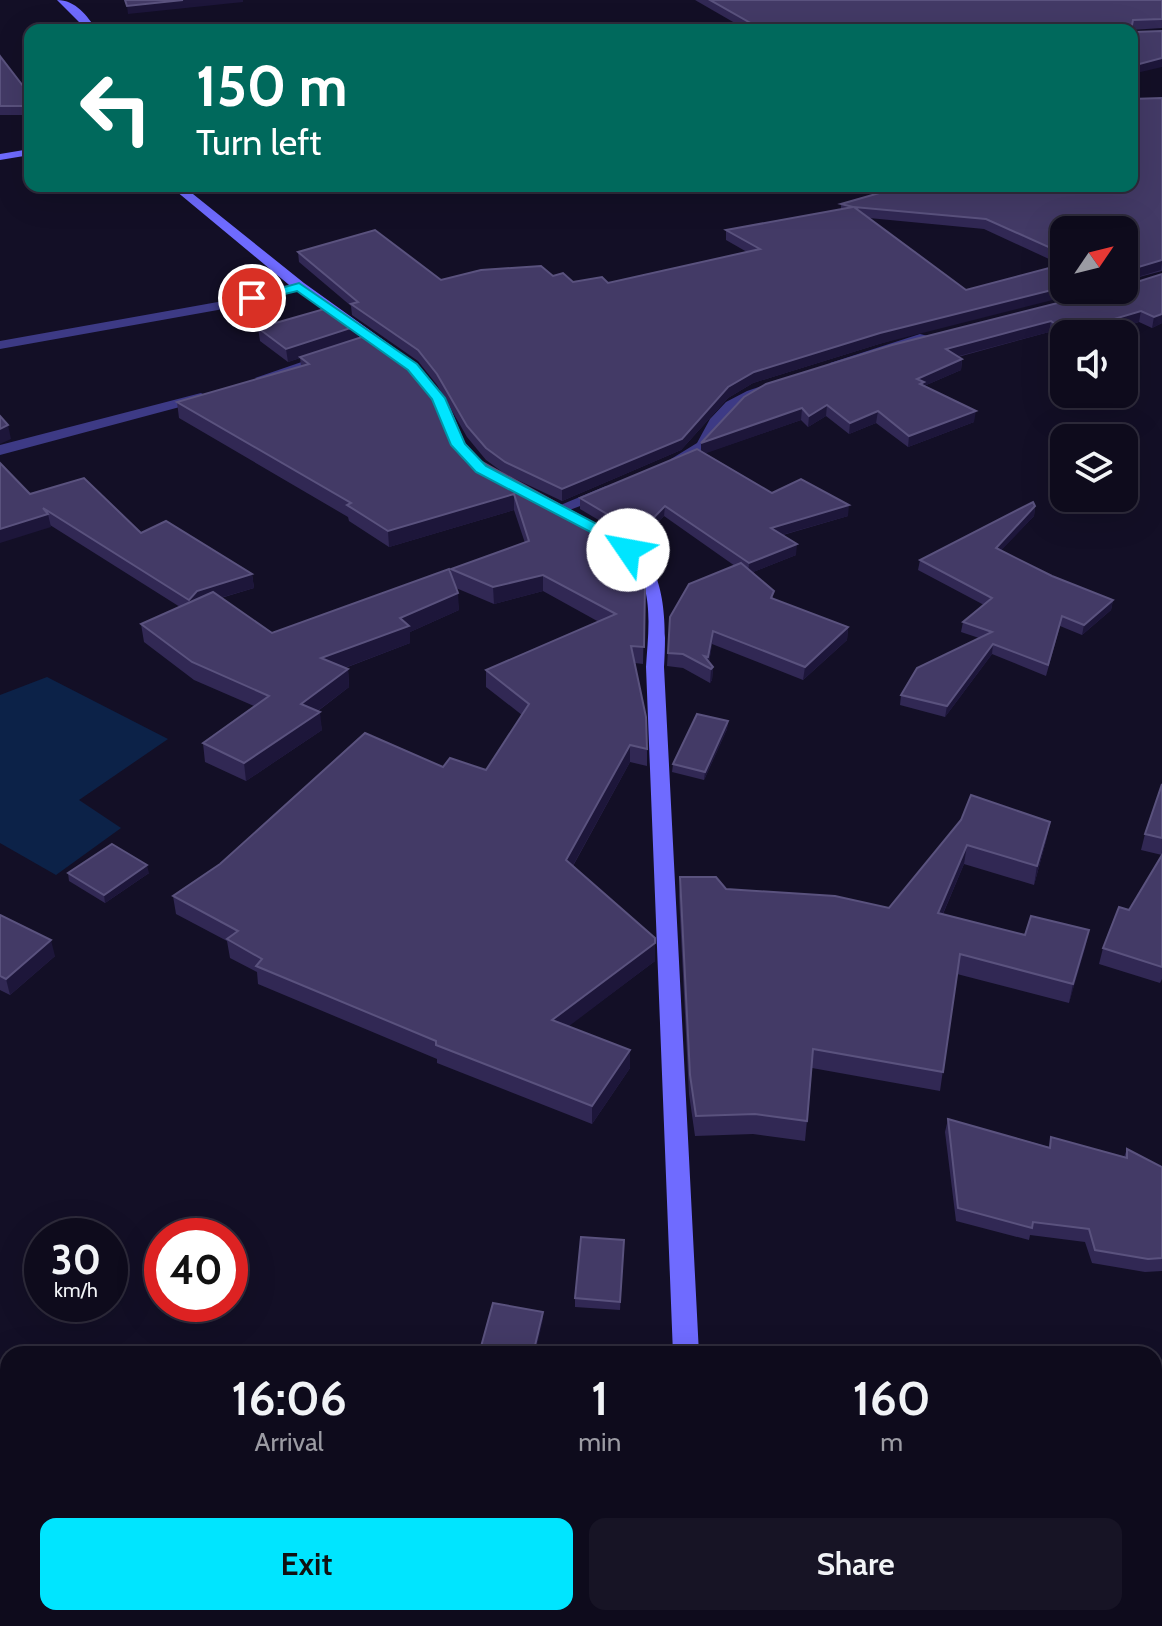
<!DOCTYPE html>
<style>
:root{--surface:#0e0b1c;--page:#171425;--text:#f1f3f6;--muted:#9b9ba3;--line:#2e2b3b;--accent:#00e5ff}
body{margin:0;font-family:Cabin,sans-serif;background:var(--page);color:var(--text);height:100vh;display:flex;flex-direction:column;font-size:30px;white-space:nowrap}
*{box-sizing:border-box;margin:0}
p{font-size:26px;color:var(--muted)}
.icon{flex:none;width:44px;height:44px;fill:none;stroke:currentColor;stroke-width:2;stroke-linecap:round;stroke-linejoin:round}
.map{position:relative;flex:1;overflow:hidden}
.details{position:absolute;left:0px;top:1346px;width:1162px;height:280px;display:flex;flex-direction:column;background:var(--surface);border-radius:24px 24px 0 0;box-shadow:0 8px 32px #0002,0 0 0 2px var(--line)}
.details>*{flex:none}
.guide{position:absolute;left:24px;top:24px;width:1114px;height:168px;border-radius:16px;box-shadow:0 8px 32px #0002,0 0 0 2px var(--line);background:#00695c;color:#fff;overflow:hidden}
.needle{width:52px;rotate:55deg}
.controls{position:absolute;left:1050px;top:216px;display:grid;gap:16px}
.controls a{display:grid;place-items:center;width:88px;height:88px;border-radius:16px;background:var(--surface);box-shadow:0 8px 32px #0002,0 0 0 2px var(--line);font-size:40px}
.speed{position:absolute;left:24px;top:1218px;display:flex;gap:16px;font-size:40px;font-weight:700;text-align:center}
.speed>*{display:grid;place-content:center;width:104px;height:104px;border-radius:50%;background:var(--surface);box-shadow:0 8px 32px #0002,0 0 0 2px var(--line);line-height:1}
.speed small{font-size:20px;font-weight:400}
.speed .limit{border:12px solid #d22;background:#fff;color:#111}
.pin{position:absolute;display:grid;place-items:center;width:68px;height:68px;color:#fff;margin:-34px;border:4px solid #fff;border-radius:50%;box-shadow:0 2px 8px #0007}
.me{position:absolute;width:88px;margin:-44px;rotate:303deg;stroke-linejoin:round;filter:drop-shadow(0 0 6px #0008)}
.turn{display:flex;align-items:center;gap:28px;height:168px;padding:0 40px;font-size:36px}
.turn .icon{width:104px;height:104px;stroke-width:2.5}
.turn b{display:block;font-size:56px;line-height:68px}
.eta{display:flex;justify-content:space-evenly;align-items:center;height:136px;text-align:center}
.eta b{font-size:48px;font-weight:600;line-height:56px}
.action{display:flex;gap:16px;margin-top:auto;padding:16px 40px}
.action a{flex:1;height:92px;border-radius:16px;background:var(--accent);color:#111;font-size:32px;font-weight:600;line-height:92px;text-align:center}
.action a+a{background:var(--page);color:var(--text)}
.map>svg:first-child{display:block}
.water{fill:#0c2248}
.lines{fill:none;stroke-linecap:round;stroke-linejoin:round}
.street{fill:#3d3a85;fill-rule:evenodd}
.secondary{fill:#6f6bff;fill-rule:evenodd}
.wall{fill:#312854;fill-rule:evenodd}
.shaded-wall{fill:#1d163a}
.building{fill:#433a66;stroke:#5a527e;stroke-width:2}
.route{fill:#00e5ff;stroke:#0095a6;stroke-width:2}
</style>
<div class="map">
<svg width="1162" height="1626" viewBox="0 0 1162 1626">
<rect width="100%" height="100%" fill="#130f26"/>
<polygon class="water" points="47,677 168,739 79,800 121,828 56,875 0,843 0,695"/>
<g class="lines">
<g class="street">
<polygon points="299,282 306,286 304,289 229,308 0,349 0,341 229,300"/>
<polygon points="920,334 932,337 842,366 830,363"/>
<polygon points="322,355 334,358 267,381 255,378"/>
<polygon points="776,381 781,382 781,388 737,409 721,424 709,448 681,465 671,465 671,459 697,443 710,419 726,402 747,391"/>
<polygon points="201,393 208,397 206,400 0,455 0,445"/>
<polygon points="606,486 614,491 612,494 559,514 551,509"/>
</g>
<g class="secondary">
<path d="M57,0C76,0 87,16 97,30H87Z"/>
<polygon points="30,149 30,155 0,160 0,154"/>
<polygon points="170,186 183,186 304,283 417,364 446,398 465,443 477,456 474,459 464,459 450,445 432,399 407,370 294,289"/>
<path d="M604,528C667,545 667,615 664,667L699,1354H673L646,667C648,633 655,589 631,561C620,550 606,544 596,533Z"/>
<rect x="682" y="1618" width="30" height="8"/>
</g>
</g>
<g class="wall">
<polygon points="695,0 1162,0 1162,28 1131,30 747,30"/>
<polygon points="0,56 30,95 30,115 0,115"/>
<path d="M1162,98V271L1124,281V230H1064V290L879,344L753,383L728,398L681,450L562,501L505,474L486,460L467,437L437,385L418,361L352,315L351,306L299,262L298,252L441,280L553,276L573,282L608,283L747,252L726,240V230L841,209V204L878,193V186H1132ZM869,218L984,229L1062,265L966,290Z"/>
<polygon points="1162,274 1162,323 1152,328 1139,322 1099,334 1064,334 1064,343 1049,332 958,357 962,359 961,370 924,386 974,422 908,447 876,423 849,434 826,416 808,427 801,420 705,453 772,493 848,516 783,535 796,555 753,572 774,599 848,627 847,640 803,680 712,644 709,662 713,667 712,680 710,683 683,668 667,666 670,617 735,566 664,516 639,544 580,509 580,498 701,451 701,443 1124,290"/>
<polygon points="357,326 358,339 449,430 473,457 626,541 625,558 623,560 645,585 643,664 635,663 647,749 647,766 630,762 573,866 655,961 568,1026 630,1068 592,1124 437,1063 437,1059 258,984 257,972 230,958 227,941 176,914 173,896 443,767 486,770 522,715 486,687 486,670 599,622 543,591 494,604 456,588 459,610 410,632 410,643 345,668 348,669 349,687 318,711 322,730 246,781 205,762 203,743 254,706 194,680 144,642 141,624 180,607 50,525 51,527 30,494 141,533 252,574 254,588 221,598 272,633 451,575 451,569 525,543 514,510 389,547 349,521 348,517 179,418 177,402 301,366 300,358 288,362 260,341 258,328"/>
<polygon points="1035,506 1034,516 1001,550 1052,576 1113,600 1111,610 1082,635 1060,626 1046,676 992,654 945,717 900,705 901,695 979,638 961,632 963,622 984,605 918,570 920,560"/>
<polygon points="728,721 727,729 704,780 672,772 673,764"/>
<polygon points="1162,784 1162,979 1160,983 1099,964 1103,948 1129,910 1162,855 1141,850 1145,834"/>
<polygon points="961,820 1050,822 1046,841 1034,885 964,864 943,914 1025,935 1089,930 1069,1003 957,974 940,1091 812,1068 805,1141 753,1134 695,1136 689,1094 679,896 680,877 726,889 889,908"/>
<polygon points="68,873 149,873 105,903 69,881"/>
<polygon points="0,915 55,956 10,995 0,990"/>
<polygon points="948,1119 1049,1147 1051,1137 1124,1157 1127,1149 1162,1167 1162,1271 1145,1272 1092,1263 1085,1242 1030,1235 1029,1240 956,1221 945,1132"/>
<polygon points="624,1240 620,1310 575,1307 575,1298"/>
<polygon points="8,1398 8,1502 0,1499 0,1408"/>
</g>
<g class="shaded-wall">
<polygon points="183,0 243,0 243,2 128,14 127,6"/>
<polygon points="1162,58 1162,67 1132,74 1132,66"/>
<polygon points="1162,260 1161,270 1124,281 1125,271"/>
<polygon points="1064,287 1064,290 1092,290 879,344 753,383 728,398 681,450 562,501 562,489 754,372 880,333"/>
<polygon points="1141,311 1139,322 1099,334 1067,334"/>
<polygon points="1162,314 1162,323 1152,328 1154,317"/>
<polygon points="1051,321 1049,332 944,360 946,349"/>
<polygon points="357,326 358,339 288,362 286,349"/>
<polygon points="962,359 961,370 924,386 923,394 917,379"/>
<polygon points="827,405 826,416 808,427 809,416"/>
<polygon points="802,408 801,420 701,455 701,443"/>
<polygon points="878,411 876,423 849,434 850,423"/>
<polygon points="976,411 974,422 908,447 909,436"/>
<polygon points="8,425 11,439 0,444 0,429"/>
<polygon points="514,494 514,510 389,547 388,531"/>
<polygon points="849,505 848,516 771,538 771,528"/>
<polygon points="665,506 664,516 639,544 639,533"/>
<polygon points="1035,506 1034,516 994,558 996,548"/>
<polygon points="48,514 51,527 0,543 0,529"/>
<polygon points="626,541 625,558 616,568 616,551"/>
<polygon points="797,544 796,555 748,574 749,563"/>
<polygon points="252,574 254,588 199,604 191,614 189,600 197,591"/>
<polygon points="543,575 543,591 494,604 493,587"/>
<polygon points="458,593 459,610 410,632 410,643 323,676 321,658 400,618"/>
<polygon points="1113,600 1111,610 1082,635 1084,625"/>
<polygon points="848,627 847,640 803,680 805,667"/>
<polygon points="713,631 712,644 708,670 708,657"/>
<polygon points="993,644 992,654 945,717 947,706"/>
<polygon points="713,667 712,680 710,683 711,669"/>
<polygon points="348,669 349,687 303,722 301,704"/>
<polygon points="320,712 322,730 246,781 244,763"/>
<polygon points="728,721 727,729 704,780 705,772"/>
<polygon points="630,745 630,762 566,878 566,860"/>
<polygon points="1050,822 1046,841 1034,885 1037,866"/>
<polygon points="967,845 964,864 935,932 938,913"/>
<polygon points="147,865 149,873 105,903 104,895"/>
<polygon points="1089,930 1085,949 1069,1003 1073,984"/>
<polygon points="51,940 55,956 10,995 6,979"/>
<polygon points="655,943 655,961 552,1039 552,1020"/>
<polygon points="630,1050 630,1068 592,1124 592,1106"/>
<polygon points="543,1312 543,1320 535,1354 533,1354"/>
</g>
<g class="building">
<polygon points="125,0 183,0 127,6"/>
<polygon points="710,0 1162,0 1162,19 1133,20 1131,30 763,30"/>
<polygon points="1132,31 1134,32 1162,31 1162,58 1132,66"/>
<polygon points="0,56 30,95 30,106 0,106"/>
<polygon points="1162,98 1162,260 1125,271 1124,274 1124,230 1064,230 1064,254 986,219 854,207 966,290 1064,264 1064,287 880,333 754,372 728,387 682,439 562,489 505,462 486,448 467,426 437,374 418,350 351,304 358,302 298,252 375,230 441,280 481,270 541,266 553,276 563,273 573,282 602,277 608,283 760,249 726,230 853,207 841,204 890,190 883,186 1132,186 1132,99"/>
<polygon points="1162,274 1162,314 1154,317 1141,311 1067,333 1051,321 946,349 962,359 917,379 924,382 920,384 976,411 909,436 878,411 850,423 827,405 809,416 802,408 701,443 744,397 766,384 892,345 1109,290 1124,290 1124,286"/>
<polygon points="331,307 357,326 286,349 258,328"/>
<polygon points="371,334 404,357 421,378 449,430 473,457 626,541 616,551 645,585 644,647 631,646 646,717 647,749 630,745 566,860 655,938 655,943 552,1020 630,1050 592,1106 436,1045 436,1041 256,966 262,959 227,939 238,931 173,896 220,864 365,733 443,767 450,758 486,770 529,704 486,670 616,614 543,575 493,587 451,569 529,541 514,494 388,531 347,505 351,503 177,402 309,364 300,357"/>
<polygon points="0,416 8,425 0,429"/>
<polygon points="697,449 772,493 801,479 849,505 771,528 797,544 749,563 665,506 639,533 580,498"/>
<polygon points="0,463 30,494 84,478 141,533 166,521 252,574 197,591 189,600 43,508 48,514 0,529"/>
<polygon points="1033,502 1035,506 996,548 1052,576 1113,600 1084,625 1062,616 1048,665 993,644 947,706 901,695 917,668 992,632 963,622 992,598 920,560"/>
<polygon points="741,563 774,591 771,598 848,627 805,667 713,631 708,657 704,656 713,667 711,669 683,654 668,653 670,617 689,584"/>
<polygon points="449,569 458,593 400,618 409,626 321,658 348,669 301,704 320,712 244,763 203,743 269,696 192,662 141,624 213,592 272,633"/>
<polygon points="697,714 728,721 705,772 673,764"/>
<polygon points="1162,784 1162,838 1145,834"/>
<polygon points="971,795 1050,822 1037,866 967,845 938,913 1025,935 1031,916 1089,930 1073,984 960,954 943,1072 813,1049 807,1121 755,1114 696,1116 690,1075 680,877 716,877 726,889 835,896 889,908 961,820"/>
<polygon points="112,844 147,865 104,895 68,873"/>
<polygon points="1162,855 1162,967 1103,948 1119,907 1129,910"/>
<polygon points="0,915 51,940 6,979 0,976"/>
<polygon points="948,1119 1050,1148 1051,1137 1127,1158 1127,1149 1162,1167 1162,1258 1148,1259 1095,1250 1089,1229 1033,1222 1032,1228 958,1208"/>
<polygon points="581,1237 624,1240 620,1302 575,1298"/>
<polygon points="493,1303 543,1312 533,1354 479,1354"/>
<polygon points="8,1398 8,1491 0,1489 0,1408"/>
<polygon points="776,1618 837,1618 842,1626 744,1626 744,1624"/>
</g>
<polygon class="route" points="299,283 417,364 445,398 465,444 486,466 616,534 633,547 633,554 623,554 606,540 476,472 451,445 432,399 408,370 297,291 252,302 246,298"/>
</svg>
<div class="controls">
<a><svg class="needle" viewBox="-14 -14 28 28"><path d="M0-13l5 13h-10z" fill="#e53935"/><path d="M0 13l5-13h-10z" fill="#9b9ba3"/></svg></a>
<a><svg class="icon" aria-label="sound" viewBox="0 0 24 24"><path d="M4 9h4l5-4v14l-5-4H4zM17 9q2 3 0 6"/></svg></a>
<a><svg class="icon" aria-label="layers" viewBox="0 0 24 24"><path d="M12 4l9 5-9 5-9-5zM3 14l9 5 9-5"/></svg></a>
</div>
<div class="speed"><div>30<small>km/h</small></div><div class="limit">40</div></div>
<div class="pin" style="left:252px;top:298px;background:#d93025"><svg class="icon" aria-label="arrive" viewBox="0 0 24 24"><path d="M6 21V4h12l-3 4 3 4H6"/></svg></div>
<svg class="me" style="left:628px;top:550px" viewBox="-20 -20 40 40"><circle r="19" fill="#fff"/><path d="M0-13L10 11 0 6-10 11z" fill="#00e5ff"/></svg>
<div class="guide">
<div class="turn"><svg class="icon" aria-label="left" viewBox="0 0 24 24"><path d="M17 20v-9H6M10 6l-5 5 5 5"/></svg><div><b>150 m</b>Turn left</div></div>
</div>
<section class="details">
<div class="eta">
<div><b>16:06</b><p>Arrival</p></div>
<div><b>1</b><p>min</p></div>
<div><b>160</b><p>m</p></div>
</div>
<div class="action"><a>Exit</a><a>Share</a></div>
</section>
</div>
